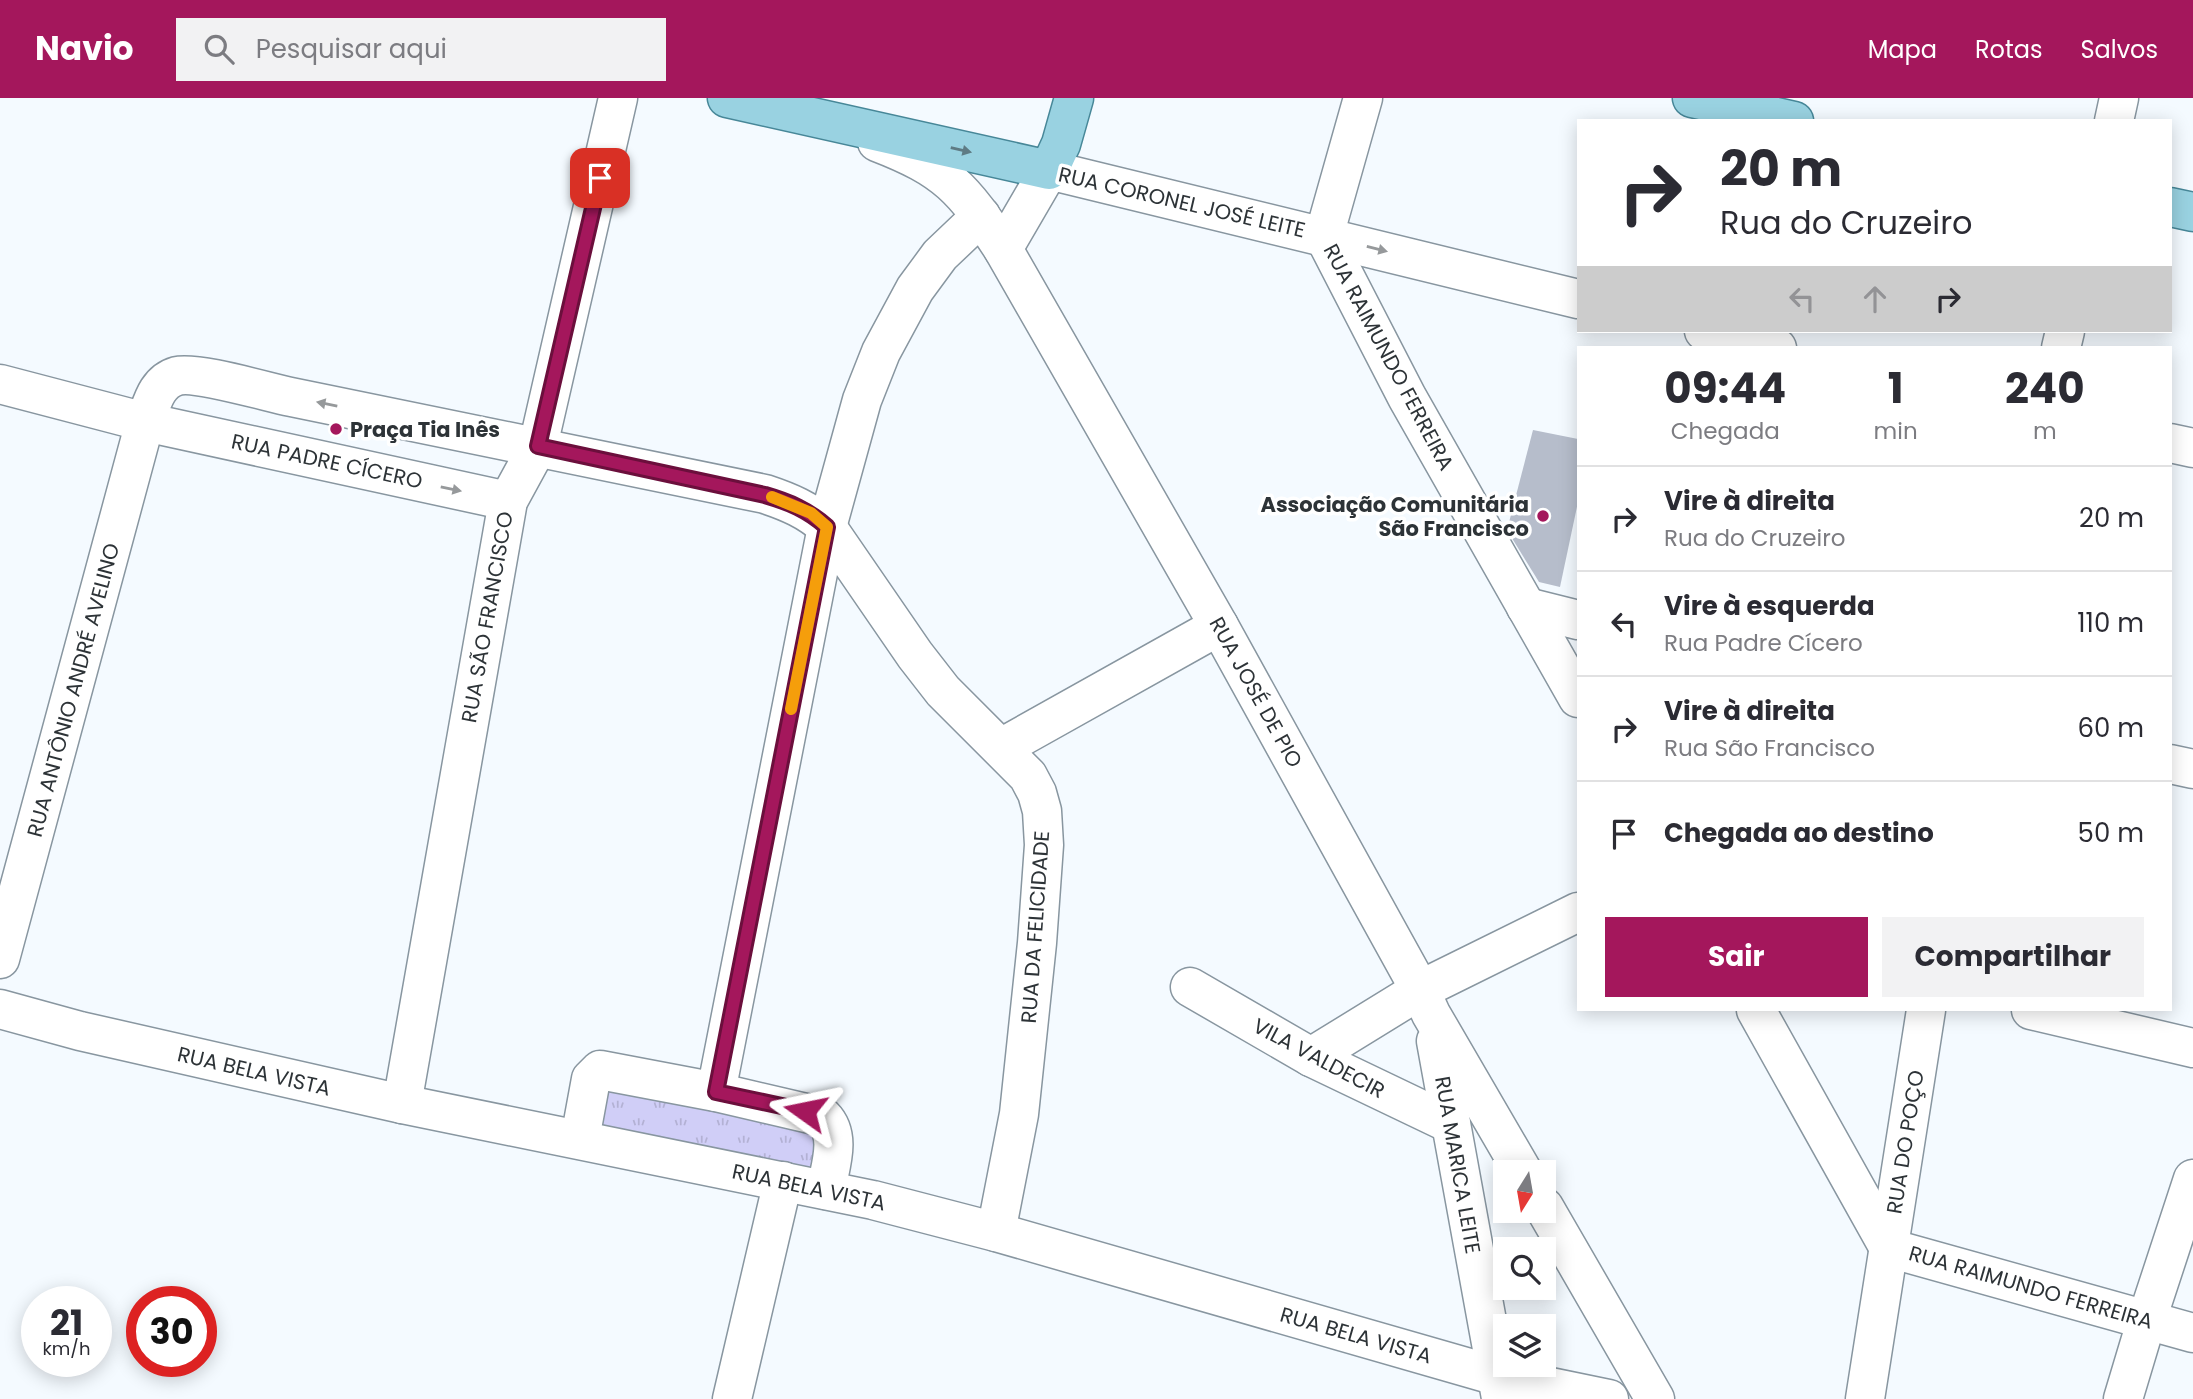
<!DOCTYPE html>
<html lang="pt">
<meta charset="utf-8">
<style>
:root{--surface:#fff;--page:#f2f2f3;--text:#2b2b33;--muted:#7c7c81;--line:#e1e1e2;--accent:#a4175c}
body{margin:0;font-family:Poppins,sans-serif;background:var(--page);color:var(--text);height:100vh;display:flex;flex-direction:column;font-size:26px;white-space:nowrap}
*{box-sizing:border-box;margin:0}
p{font-size:23px;color:var(--muted)}
.icon{flex:none;width:38px;height:38px;fill:none;stroke:currentColor;stroke-width:2;stroke-linecap:round;stroke-linejoin:round}
.map{position:relative;flex:1;overflow:hidden}
.side{position:absolute;left:1577px;top:248px;width:595px;height:665px;display:flex;flex-direction:column;background:var(--surface);border-radius:0px;box-shadow:0 4px 18px #0003}
.side>*{flex:none}
.top-card{position:absolute;left:1577px;top:21px;width:595px;height:214px;border-radius:0px;box-shadow:0 4px 18px #0003;background:#fff;color:var(--text);overflow:hidden}
.needle{width:46px;rotate:191deg}
.buttons{position:absolute;left:1493px;top:1062px;display:grid;gap:14px}
.buttons a{display:grid;place-items:center;width:63px;height:63px;border-radius:0px;background:var(--surface);box-shadow:0 4px 18px #0003;font-size:35px}
.speed{position:absolute;left:21px;top:1188px;display:flex;gap:14px;font-size:35px;font-weight:700;text-align:center}
.speed>*{display:grid;place-content:center;width:91px;height:91px;border-radius:50%;background:var(--surface);box-shadow:0 4px 18px #0003;line-height:1}
.speed small{font-size:18px;font-weight:400}
.speed .limit{border:10px solid #d22;background:#fff;color:#111}
.pin{position:absolute;display:grid;place-items:center;width:60px;height:60px;color:#fff;margin:-30px;border-radius:14px;box-shadow:0 4px 10px #0006}
.me{position:absolute;width:77px;margin:-38px;rotate:282deg;stroke-linejoin:round;filter:drop-shadow(0 0 5px #0008)}
.turn{display:flex;align-items:center;gap:24px;height:147px;padding:0 28px;font-size:32px}
.turn .icon{width:91px;height:91px;stroke-width:2.5}
.turn b{display:block;font-size:49px;line-height:60px}
.lanes{display:flex;align-items:center;height:66px;padding:0 28px;background:#0003;justify-content:center;gap:35px;direction:ltr}
.lanes .off{opacity:.35}
.eta{display:flex;justify-content:space-evenly;align-items:center;height:119px;text-align:center}
.eta b{font-size:42px;font-weight:700;line-height:49px}
.button{display:flex;gap:14px;margin-top:auto;padding:14px 28px}
.button a{flex:1;height:80px;border-radius:0px;background:var(--accent);color:#fff;font-size:28px;font-weight:700;line-height:80px;text-align:center}
.button a+a{background:var(--page);color:var(--text)}
ul{padding:0;list-style:none}
li{display:flex;align-items:center;gap:21px;height:105px;padding:0 28px;border-top:2px solid var(--line)}
li div{flex:1}
li b{display:block;font-size:26px}
li em{font-style:normal}
header{display:flex;align-items:center;gap:42px;box-sizing:border-box;height:98px;padding:0 35px;background:var(--accent);color:#fff}
header strong{font-size:33px}
nav{display:flex;gap:38px;margin-inline-start:auto;font-size:24px}
.search{width:490px;height:63px;background:var(--page);display:flex;align-items:center;gap:18px;box-sizing:border-box;padding:0 24px;border-radius:0px;color:var(--muted);font-size:26px}
.map>svg:first-child{display:block}
.park{fill:url(#park-tufts)}
.building{fill:#b6bdcb}
.lines{fill:none;stroke-linecap:round;stroke-linejoin:round}
.minor-casing{stroke:#8896a0;stroke-width:41}
.major-casing{stroke:#478798;stroke-width:41}
.minor{stroke:#fff;stroke-width:38}
.major{stroke:#99d2e1;stroke-width:38}
.oneway{fill:#5e7b84}
.oneway2{fill:#96999b}
.route-casing{stroke:#6b0f3c;stroke-width:18}
.route{stroke:#a4175c;stroke-width:12}
.slow{stroke:#f59e0b;stroke-width:12}
.poi-dot{fill:#a4175c;stroke:#fff;stroke-width:2.5}
.labels{text-anchor:middle;dominant-baseline:central;stroke-width:7;stroke-linejoin:round;paint-order:stroke}
.street-label{font-size:21px;fill:#2d3337;stroke:#fff}
.poi-label{font-size:21px;font-weight:bold;fill:#2d3337;stroke:#fff;text-anchor:start}
</style>
<header>
<strong>Navio</strong>
<div class="search"><svg class="icon" aria-label="search" viewBox="0 0 24 24"><circle cx="10" cy="10" r="6"/><path d="M15 15l6 6"/></svg>Pesquisar aqui</div>
<nav><a>Mapa</a><a>Rotas</a><a>Salvos</a></nav>
</header>
<div class="map">
<svg width="2193" height="1301" viewBox="0 0 2193 1301">
<defs>
<pattern id="park-tufts" width="24" height="20" patternUnits="userSpaceOnUse" patternTransform="scale(1.75)"><rect width="24" height="20" fill="#d0cef7"/><path d="M3 7l-1-3M5 7V3M7 7l1-3M15 17l-1-3M17 17v-4M19 17l1-3" fill="none" stroke="#b3b1d4"/></pattern>
</defs>
<rect width="100%" height="100%" fill="#f4faff"/>
<polygon class="park" points="603,988 815,1030 815,1075 594,1036"/>
<polygon class="building" points="1533,332 1578,341 1578,404 1560,489 1539,484 1507,432"/>
<g class="lines">
<g class="minor-casing">
<g id="minor">
<polyline points="1363,0 1324,138 1407,299 1578,600"/>
<polyline points="2114,23 2119,0"/>
<path d="M877,44C947,71 963,90 1003,151L1219,528L1420,892L1431,916L1523,1074"/>
<polyline points="1003,151 1049,72 1578,201"/>
<polyline points="1704,233 1777,250"/>
<polyline points="2061,250 2065,233"/>
<polyline points="0,286 145,324 508,403"/>
<polyline points="2170,345 2193,350"/>
<polyline points="1526,509 1578,522"/>
<polyline points="1001,650 1219,528"/>
<polyline points="2170,666 2193,671"/>
<path d="M0,861L145,324C152,306 156,284 177,278C196,273 267,294 291,299C449,330 607,363 765,396C789,404 808,412 827,429L915,557L943,593L1028,678L1037,695L1042,713L1044,747L1037,845L1019,1016L996,1134"/>
<polyline points="1190,889 1311,959 1451,1026"/>
<polyline points="0,911 80,933 402,1006 873,1102 996,1134 1497,1278 1609,1301"/>
<polyline points="1756,912 1889,1150 2193,1235"/>
<polyline points="2031,912 2193,950"/>
<polyline points="1436,943 1501,1300"/>
<polyline points="1311,959 1420,892 1578,814"/>
<polyline points="716,994 827,429 862,302 881,254 915,191 940,157 981,118"/>
<polyline points="402,1006 508,403 538,348 618,0"/>
<path d="M580,1041L591,981L600,972L716,994L823,1019C842,1038 830,1068 826,1092"/>
<polyline points="1544,1109 1655,1301"/>
<polyline points="732,1301 783,1083"/>
<polyline points="1865,1301 1926,912"/>
<polyline points="2123,1301 2147,1221 2193,1081"/>
</g>
</g>
<g class="major-casing">
<g id="major">
<polyline points="727,0 1049,72 1061,46 1074,0"/>
<polyline points="1692,0 1794,23"/>
<polyline points="2170,109 2193,114"/>
</g>
</g>
<use href="#minor" class="minor"/>
<use href="#major" class="major"/>
</g>
<defs><path id="oneway-solid" d="M-6-.8H1V-3.2L6.5 0L1 3.2V.8H-6Z" transform="scale(1.75)"/></defs>
<use class="oneway" href="#oneway-solid" transform="translate(961 52) rotate(13)"/>
<g class="oneway2">
<use href="#oneway-solid" transform="translate(1377 151) rotate(14)"/>
<use href="#oneway-solid" transform="translate(327 306) rotate(-169)"/>
<use href="#oneway-solid" transform="translate(451 391) rotate(12)"/>
</g>
<g class="lines">
<g class="route-casing">
<path id="route" d="M600,80L538,348L765,397C789,404 808,412 827,429L716,994L805,1013"/>
</g>
<use href="#route" class="route"/>
<polyline class="slow" points="772,399 811,415 827,429 791,611"/>
</g>
<g class="poi-dot">
<circle cx="336" cy="331" r="7"/>
<circle cx="1543" cy="418" r="7"/>
</g>
<g class="labels">
<g class="street-label">
<text transform="translate(1182 104) rotate(13)">RUA CORONEL JOSÉ LEITE</text>
<text transform="translate(1389 259) rotate(62)">RUA RAIMUNDO FERREIRA</text>
<text transform="translate(327 363) rotate(12)">RUA PADRE CÍCERO</text>
<text transform="translate(487 519) rotate(-80)">RUA SÃO FRANCISCO</text>
<text transform="translate(73 592) rotate(-75)">RUA ANTÔNIO ANDRÉ AVELINO</text>
<text transform="translate(1256 594) rotate(61)">RUA JOSÉ DE PIO</text>
<text transform="translate(1035 829) rotate(-86)">RUA DA FELICIDADE</text>
<text transform="translate(1319 960) rotate(28)">VILA VALDECIR</text>
<text transform="translate(254 973) rotate(13)">RUA BELA VISTA</text>
<text transform="translate(1905 1044) rotate(-81)">RUA DO POÇO</text>
<text transform="translate(1458 1067) rotate(80)">RUA MARICA LEITE</text>
<text transform="translate(809 1089) rotate(12)">RUA BELA VISTA</text>
<text transform="translate(2031 1189) rotate(16)">RUA RAIMUNDO FERREIRA</text>
<text transform="translate(1356 1237) rotate(16)">RUA BELA VISTA</text>
</g>
<g class="poi-label">
<text x="350" y="331">Praça Tia Inês</text>
<text x="1529" y="406" text-anchor="end">Associação Comunitária<tspan x="1529" dy="24">São Francisco</tspan></text>
</g>
</g>
</svg>
<div class="buttons">
<a><svg class="needle" viewBox="-14 -14 28 28"><path d="M0-13l5 13h-10z" fill="#e53935"/><path d="M0 13l5-13h-10z" fill="#7c7c81"/></svg></a>
<a><svg class="icon" aria-label="search" viewBox="0 0 24 24"><circle cx="10" cy="10" r="6"/><path d="M15 15l6 6"/></svg></a>
<a><svg class="icon" aria-label="layers" viewBox="0 0 24 24"><path d="M12 4l9 5-9 5-9-5zM3 14l9 5 9-5"/></svg></a>
</div>
<div class="speed"><div>21<small>km/h</small></div><div class="limit">30</div></div>
<div class="pin" style="left:600px;top:80px;background:#d93025"><svg class="icon" aria-label="arrive" viewBox="0 0 24 24"><path d="M6 21V4h12l-3 4 3 4H6"/></svg></div>
<svg class="me" style="left:805px;top:1013px" viewBox="-20 -20 40 40"><path d="M0-17L14 15 0 8-14 15z" fill="#a4175c" stroke="#fff" stroke-width="4"/></svg>
<div class="top-card">
<div class="turn"><svg class="icon" aria-label="right" viewBox="0 0 24 24"><path d="M7 20v-9h11M14 6l5 5-5 5"/></svg><div><b>20 m</b>Rua do Cruzeiro</div></div>
<div class="lanes"><svg class="icon off" aria-label="left" viewBox="0 0 24 24"><path d="M17 20v-9H6M10 6l-5 5 5 5"/></svg><svg class="icon off" aria-label="ahead" viewBox="0 0 24 24"><path d="M12 20V5M6 11l6-6 6 6"/></svg><svg class="icon" aria-label="right" viewBox="0 0 24 24"><path d="M7 20v-9h11M14 6l5 5-5 5"/></svg></div>
</div>
<section class="side">
<div class="eta">
<div><b>09:44</b><p>Chegada</p></div>
<div><b>1</b><p>min</p></div>
<div><b>240</b><p>m</p></div>
</div>
<ul>
<li><svg class="icon" aria-label="right" viewBox="0 0 24 24"><path d="M7 20v-9h11M14 6l5 5-5 5"/></svg><div><b>Vire à direita</b><p>Rua do Cruzeiro</p></div><em>20 m</em></li>
<li><svg class="icon" aria-label="left" viewBox="0 0 24 24"><path d="M17 20v-9H6M10 6l-5 5 5 5"/></svg><div><b>Vire à esquerda</b><p>Rua Padre Cícero</p></div><em>110 m</em></li>
<li><svg class="icon" aria-label="right" viewBox="0 0 24 24"><path d="M7 20v-9h11M14 6l5 5-5 5"/></svg><div><b>Vire à direita</b><p>Rua São Francisco</p></div><em>60 m</em></li>
<li><svg class="icon" aria-label="arrive" viewBox="0 0 24 24"><path d="M6 21V4h12l-3 4 3 4H6"/></svg><div><b>Chegada ao destino</b></div><em>50 m</em></li>
</ul>
<div class="button"><a>Sair</a><a>Compartilhar</a></div>
</section>
</div>
